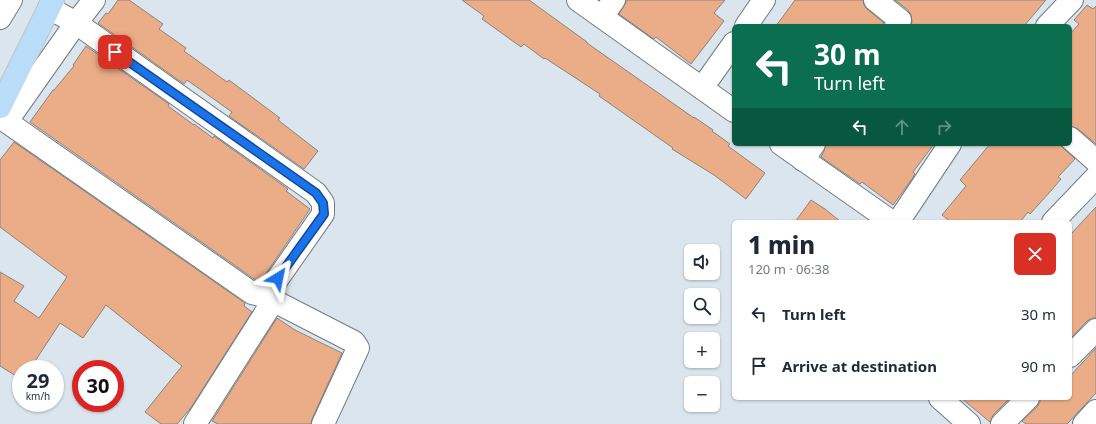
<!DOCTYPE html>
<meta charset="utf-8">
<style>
:root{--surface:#fff;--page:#f6f6f7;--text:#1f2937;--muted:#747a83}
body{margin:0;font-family:"Noto Sans",sans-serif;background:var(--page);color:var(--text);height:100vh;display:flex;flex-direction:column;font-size:15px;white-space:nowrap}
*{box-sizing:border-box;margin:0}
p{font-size:13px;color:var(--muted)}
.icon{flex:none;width:22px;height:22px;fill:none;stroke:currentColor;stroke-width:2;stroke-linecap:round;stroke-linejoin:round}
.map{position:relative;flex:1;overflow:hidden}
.side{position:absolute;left:732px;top:220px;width:340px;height:180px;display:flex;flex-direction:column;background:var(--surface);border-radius:6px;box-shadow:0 1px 3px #0004}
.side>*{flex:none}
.guide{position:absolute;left:732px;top:24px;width:340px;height:122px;border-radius:6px;box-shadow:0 1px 3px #0004;background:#0b6e4f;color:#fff;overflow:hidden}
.fabs{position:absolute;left:684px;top:244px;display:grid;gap:8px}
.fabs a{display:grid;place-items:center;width:36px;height:36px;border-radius:6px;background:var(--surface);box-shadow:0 1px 3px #0004;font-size:20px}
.speed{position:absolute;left:12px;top:360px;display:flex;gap:8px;font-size:20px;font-weight:700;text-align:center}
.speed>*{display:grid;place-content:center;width:52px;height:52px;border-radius:50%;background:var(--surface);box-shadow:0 1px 3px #0004;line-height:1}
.speed small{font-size:10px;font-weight:400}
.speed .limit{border:6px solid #d22;background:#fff;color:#111}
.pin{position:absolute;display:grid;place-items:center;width:34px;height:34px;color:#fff;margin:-17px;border-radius:8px;box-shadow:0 2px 6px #0006}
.me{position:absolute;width:44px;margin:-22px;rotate:35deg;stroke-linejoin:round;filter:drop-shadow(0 0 3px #0008)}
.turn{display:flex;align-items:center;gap:14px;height:84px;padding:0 16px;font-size:18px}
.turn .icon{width:52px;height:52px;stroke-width:2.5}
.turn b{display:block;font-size:28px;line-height:34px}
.lanes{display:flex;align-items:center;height:38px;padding:0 16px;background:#0003;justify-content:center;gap:20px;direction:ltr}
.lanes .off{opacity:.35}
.round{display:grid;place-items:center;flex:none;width:42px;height:42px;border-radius:6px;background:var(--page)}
.overview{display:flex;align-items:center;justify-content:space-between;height:68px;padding:0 16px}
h1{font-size:24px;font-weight:800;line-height:30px}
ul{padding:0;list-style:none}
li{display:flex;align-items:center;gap:12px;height:52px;padding:0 16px}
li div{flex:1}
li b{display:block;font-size:15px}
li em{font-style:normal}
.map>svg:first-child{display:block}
.building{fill:#ebad87;stroke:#8e837c}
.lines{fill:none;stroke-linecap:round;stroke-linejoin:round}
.minor-casing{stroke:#727c84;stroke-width:24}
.major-casing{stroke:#c1c2c3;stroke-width:24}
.minor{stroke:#fff;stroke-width:22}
.major{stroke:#b9ddf8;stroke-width:22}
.route-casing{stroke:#114b97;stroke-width:10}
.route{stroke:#1a73e8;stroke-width:7}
</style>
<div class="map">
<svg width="1096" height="424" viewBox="0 0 1096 424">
<rect width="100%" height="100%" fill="#dae5ed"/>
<g class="building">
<polygon points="118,0 129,0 163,24 159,29 186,48 184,51 227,82 229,80 280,118 278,120 318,151 304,169 229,116 232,112 187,80 184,84 98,23 106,13 108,14"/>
<polygon points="462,0 529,0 587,42 587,43 694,118 694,117 713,130 712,131 730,144 728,146 765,173 746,199 714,175 672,149 673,148 599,96 600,94 545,58 544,59 524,44 521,47 482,19 484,16"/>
<polygon points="627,0 725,0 714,13 724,21 691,64 656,37 654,39 619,14"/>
<polygon points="795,0 863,0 864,5 867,9 884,23 884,26 776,26"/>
<polygon points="895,0 1046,0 1024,26 911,26 912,21 911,15 908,10"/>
<polygon points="1087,5 1093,9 1096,6 1096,144 1078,129 1070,126 1070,34 1079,24 1074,20"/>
<polygon points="86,46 169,104 168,106 194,125 194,124 213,138 214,136 288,189 286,191 310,209 261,281 257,281 30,122 53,90 54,90 74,66 73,65"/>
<polygon points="14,142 245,303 244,306 252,312 190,409 177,424 161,424 145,412 182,366 106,305 83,338 60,323 30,369 21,369 21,379 0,366 0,272 24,286 14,301 39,318 67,277 0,227 0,160"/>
<polygon points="826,144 934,144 913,172 915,174 912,179 893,205 862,182 860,184 821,157 824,151"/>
<polygon points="990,144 1059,144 1075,159 1058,177 1061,179 1049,193 1030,214 1028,212 1020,222 951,222 942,215 966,186 960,180"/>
<polygon points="811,200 825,209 841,222 795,222"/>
<polygon points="1096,207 1096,318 1092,318 1087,321 1072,337 1070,335 1070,235"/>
<polygon points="277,318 295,330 342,353 312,419 311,424 218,424 212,421"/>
<polygon points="1096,348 1096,393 1067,424 1026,424 1022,421 1037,407 1040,402 1040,398 1070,398 1070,376"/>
<polygon points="961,398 1010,398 993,415 990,422"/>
</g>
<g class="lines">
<g class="minor-casing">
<g id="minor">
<polyline points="578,0 734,111"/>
<polyline points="875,0 900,20 896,26"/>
<polyline points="602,17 614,0"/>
<polyline points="0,18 11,0"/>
<polyline points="746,26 764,0"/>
<polyline points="1047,26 1072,0"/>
<polyline points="702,88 734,43"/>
<polyline points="0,117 252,293 260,295 269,291 323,214 323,203 316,193 76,23 49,8"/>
<polyline points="7,121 76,23 94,0"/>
<polyline points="1070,138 1096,161"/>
<polyline points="781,144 892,222"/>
<polyline points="803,160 814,144"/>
<polyline points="898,222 950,144"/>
<polyline points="1053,222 1096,177"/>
<polyline points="1070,356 1096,330"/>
<polyline points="940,398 969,424"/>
<polyline points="195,424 268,309 273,304 280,304 354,342 358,348 323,424"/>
<polyline points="1002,424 1028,398"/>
<polyline points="1084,424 1096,411"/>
</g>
</g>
<g class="major-casing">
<polyline id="major" points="0,107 53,0"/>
</g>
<use href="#minor" class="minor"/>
<use href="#major" class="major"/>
</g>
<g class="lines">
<g class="route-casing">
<polyline id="route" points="115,52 316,193 323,203 324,214 278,278"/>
</g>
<use href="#route" class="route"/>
</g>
</svg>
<div class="fabs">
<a><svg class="icon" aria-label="sound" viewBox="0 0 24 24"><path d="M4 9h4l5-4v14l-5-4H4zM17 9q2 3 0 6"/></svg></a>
<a><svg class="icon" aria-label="search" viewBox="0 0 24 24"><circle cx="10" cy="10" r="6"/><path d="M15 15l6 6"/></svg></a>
<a>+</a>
<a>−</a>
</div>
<div class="speed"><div>29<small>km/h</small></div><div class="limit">30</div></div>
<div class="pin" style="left:115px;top:52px;background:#d93025"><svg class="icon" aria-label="arrive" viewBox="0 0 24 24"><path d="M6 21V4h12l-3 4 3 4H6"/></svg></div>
<svg class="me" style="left:278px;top:278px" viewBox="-20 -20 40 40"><path d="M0-17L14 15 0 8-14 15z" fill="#1a73e8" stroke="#fff" stroke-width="4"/></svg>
<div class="guide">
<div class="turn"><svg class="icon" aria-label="left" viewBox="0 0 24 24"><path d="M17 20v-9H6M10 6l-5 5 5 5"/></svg><div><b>30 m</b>Turn left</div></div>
<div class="lanes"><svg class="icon" aria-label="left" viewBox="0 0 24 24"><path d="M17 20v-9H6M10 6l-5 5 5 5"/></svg><svg class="icon off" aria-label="ahead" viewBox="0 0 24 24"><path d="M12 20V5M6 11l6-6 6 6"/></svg><svg class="icon off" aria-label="right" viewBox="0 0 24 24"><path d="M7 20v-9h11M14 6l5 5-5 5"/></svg></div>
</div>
<section class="side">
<div class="overview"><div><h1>1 min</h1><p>120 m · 06:38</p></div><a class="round" style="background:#d93025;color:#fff"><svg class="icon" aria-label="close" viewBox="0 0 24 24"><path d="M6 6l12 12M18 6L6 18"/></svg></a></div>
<ul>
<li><svg class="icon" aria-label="left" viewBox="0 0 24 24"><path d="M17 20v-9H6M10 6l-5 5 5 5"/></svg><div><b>Turn left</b></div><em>30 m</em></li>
<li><svg class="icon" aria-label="arrive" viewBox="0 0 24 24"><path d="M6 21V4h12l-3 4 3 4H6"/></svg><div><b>Arrive at destination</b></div><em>90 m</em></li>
</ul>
</section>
</div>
